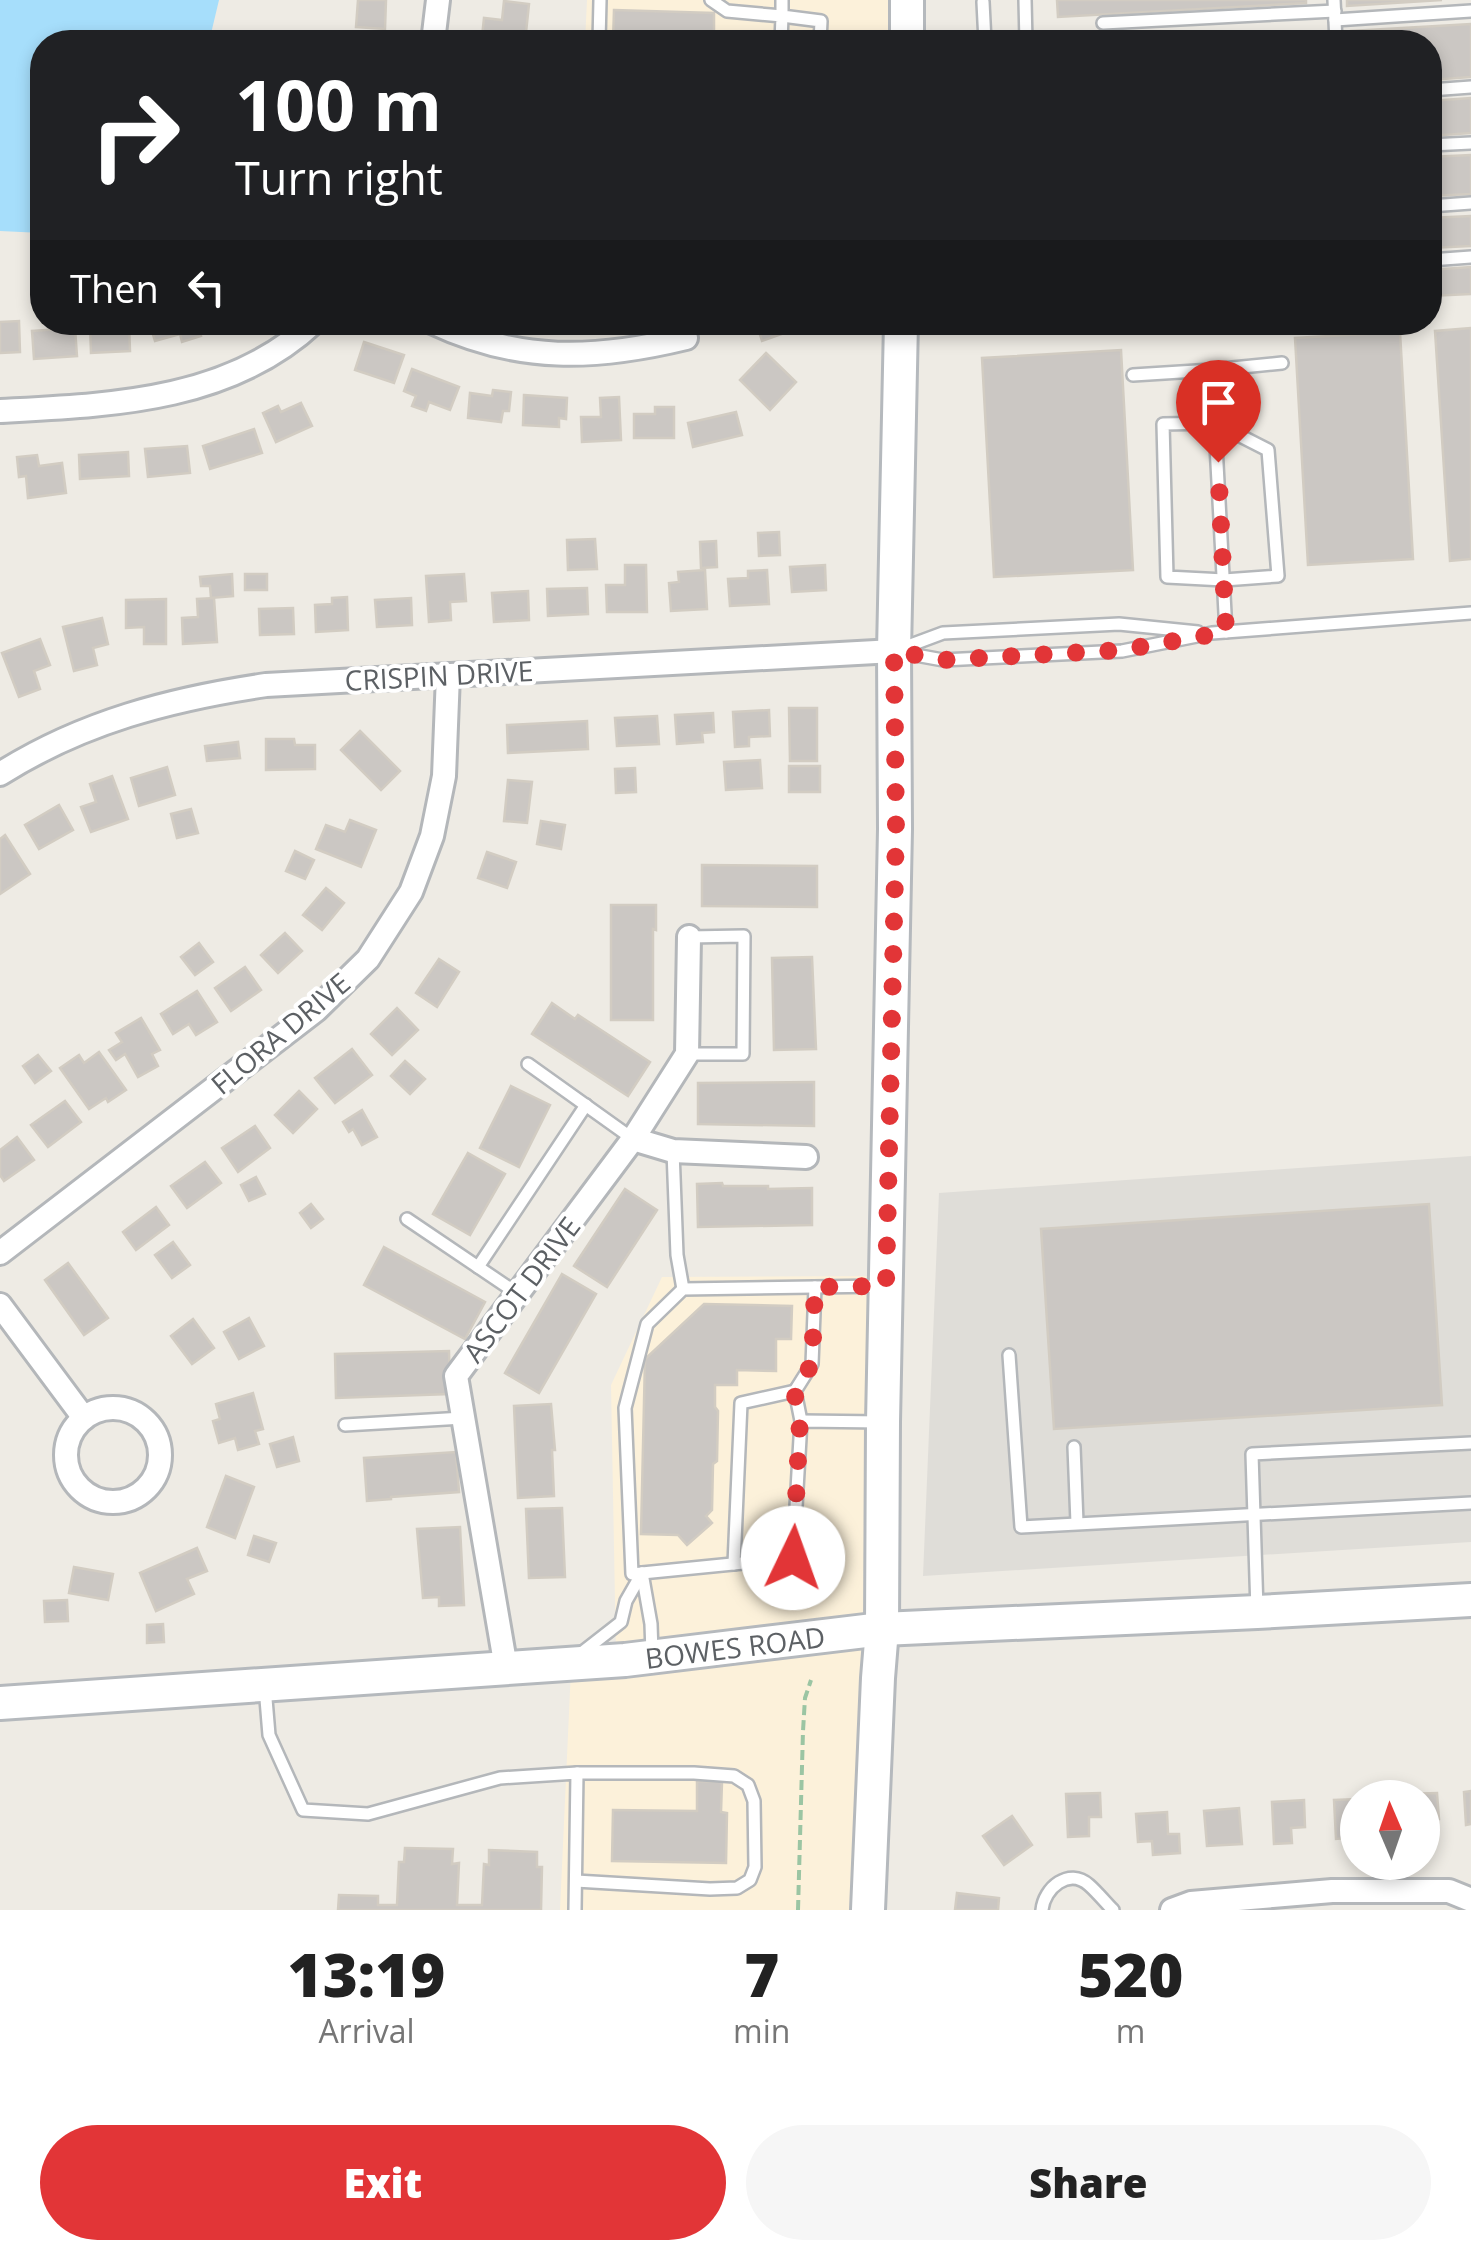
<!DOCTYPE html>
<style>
:root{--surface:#fff;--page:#f6f6f6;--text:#222;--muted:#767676;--accent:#e23537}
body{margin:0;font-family:"Open Sans",sans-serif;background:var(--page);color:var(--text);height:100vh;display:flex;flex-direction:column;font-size:38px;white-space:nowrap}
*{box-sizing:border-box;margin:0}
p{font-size:32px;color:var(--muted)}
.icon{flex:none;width:55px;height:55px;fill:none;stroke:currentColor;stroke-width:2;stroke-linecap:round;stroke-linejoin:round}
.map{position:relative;height:1910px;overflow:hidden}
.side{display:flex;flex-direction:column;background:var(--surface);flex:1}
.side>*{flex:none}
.banner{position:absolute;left:30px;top:30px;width:1412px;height:305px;border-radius:40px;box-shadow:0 5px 15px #0003;background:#202124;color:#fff;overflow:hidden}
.needle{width:65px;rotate:358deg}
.fabs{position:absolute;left:1340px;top:1780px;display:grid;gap:20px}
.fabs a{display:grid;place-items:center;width:100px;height:100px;border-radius:50%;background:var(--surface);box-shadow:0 5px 15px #0003;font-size:50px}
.pin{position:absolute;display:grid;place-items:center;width:85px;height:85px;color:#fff;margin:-102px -42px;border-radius:50% 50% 50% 0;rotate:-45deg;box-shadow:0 0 10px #0007}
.pin .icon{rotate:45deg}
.me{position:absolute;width:110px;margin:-55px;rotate:3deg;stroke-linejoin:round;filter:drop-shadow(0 0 8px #0008)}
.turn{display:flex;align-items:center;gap:35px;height:210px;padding:0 40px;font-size:45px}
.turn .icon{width:130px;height:130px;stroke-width:2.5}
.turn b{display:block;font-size:70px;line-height:85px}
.then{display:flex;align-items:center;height:95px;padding:0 40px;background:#0003;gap:20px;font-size:38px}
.eta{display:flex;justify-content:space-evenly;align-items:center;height:170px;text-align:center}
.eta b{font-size:60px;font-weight:800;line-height:70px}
.action{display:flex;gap:20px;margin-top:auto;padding:20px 40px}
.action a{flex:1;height:115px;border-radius:60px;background:var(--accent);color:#fff;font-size:40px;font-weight:800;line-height:115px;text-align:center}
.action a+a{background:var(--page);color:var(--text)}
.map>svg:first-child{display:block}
.commercial{fill:#fcf1da}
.industrial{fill:#dfddd8}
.water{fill:#a6defb}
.building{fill:#cbc7c3;stroke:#d2ccc2;stroke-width:2.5}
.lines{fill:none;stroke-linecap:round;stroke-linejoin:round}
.lane-casing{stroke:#b4b7ba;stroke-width:16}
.street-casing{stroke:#b4b7ba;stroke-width:28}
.secondary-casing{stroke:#b5b9bd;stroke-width:38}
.path{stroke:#9bc5a3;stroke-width:4;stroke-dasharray:10 5;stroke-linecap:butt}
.lane{stroke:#fff;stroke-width:11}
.street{stroke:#fff;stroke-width:22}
.secondary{stroke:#fff;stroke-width:32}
.route{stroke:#e23537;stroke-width:18;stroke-dasharray:0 32.4}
.labels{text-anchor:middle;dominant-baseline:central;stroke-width:8;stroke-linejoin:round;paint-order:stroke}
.street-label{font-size:28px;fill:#5c6064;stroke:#fff}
</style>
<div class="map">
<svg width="1471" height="1910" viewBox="0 0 1471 1910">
<rect width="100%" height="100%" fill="#eeebe4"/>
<g class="commercial">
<polygon points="587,0 904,0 902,42 585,42"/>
<polygon points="881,1276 874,1630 616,1656 611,1385 662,1277"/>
<polygon points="874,1642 862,1910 560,1910 571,1669"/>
</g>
<polygon class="industrial" points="1471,1156 1471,1542 923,1576 939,1193"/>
<polygon class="water" points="0,0 219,0 209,42 42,42 42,233 0,231"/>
<g class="building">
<polygon points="358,0 386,0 385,29 356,27"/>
<polygon points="1057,0 1306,0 1306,3 1058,17"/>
<polygon points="1347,0 1442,0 1347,6"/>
<polygon points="504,1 529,4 525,42 482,37 484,18 502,20"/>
<polygon points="614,10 714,13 714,42 613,42"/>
<polygon points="1471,24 1471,77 1430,80 1430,42 1351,42 1351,31"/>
<polygon points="1471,98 1471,133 1430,136 1430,101"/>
<polygon points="1471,155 1471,194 1430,196 1430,157"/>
<polygon points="1471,216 1471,246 1430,248 1430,218"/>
<polygon points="1471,267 1471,294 1430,296 1430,270"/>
<polygon points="19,321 20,352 0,353 0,322"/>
<polygon points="149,322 197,322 201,336 182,342 180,334 155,341"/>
<polygon points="756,322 787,322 790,331 762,341"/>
<polygon points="129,323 130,351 91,353 90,326"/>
<polygon points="75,328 77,356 34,359 32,331"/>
<polygon points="1471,328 1471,559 1450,561 1435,331"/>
<polygon points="1400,332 1413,559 1308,565 1295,338"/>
<polygon points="364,342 404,355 394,383 355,370"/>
<polygon points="1121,350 1133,570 994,577 982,358"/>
<polygon points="766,353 796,382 770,410 740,380"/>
<polygon points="412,369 459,387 450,410 429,402 426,411 412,406 416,396 404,391"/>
<polygon points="493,390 511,392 509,411 503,411 501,422 468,418 470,393 492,396"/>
<polygon points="524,395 567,398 566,419 559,418 559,427 523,425"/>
<polygon points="619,397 621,440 582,442 581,417 601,417 600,398"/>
<polygon points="301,403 312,426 276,442 263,413 278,406 281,412"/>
<polygon points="655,407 674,407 674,438 634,438 634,414 655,414"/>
<polygon points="736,412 742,435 693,447 688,423"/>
<polygon points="254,429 262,453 210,469 203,446"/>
<polygon points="187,446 190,473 148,477 145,449"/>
<polygon points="128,452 129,476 80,479 79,455"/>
<polygon points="37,455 39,466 62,463 66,493 28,498 26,476 19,477 17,457"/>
<polygon points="779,532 780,555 759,556 758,533"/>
<polygon points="595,539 597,569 568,570 567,540"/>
<polygon points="716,541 717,567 701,568 700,542"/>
<polygon points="625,565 646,565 647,612 607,612 606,585 625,585"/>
<polygon points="825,565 826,590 792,592 790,567"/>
<polygon points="705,570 707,609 671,611 669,583 679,582 678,572"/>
<polygon points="767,570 769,604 730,606 728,579 748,578 748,571"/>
<polygon points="232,574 233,596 211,598 210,586 201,586 200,577"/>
<rect x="245" y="574" width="22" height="16"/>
<polygon points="464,574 466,601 450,602 451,620 429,622 426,576"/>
<polygon points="587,588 588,614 548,616 547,589"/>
<polygon points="528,591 529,620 494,622 492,593"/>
<polygon points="347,597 348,630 316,632 315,605 332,604 332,598"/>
<polygon points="214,598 217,642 183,644 182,618 198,617 197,599"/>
<polygon points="411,598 412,625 377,627 375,600"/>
<polygon points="166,599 166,644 144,644 144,627 126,628 126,600"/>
<polygon points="293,608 294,634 260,635 259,609"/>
<polygon points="102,618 108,644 93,648 97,665 74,671 63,627"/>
<polygon points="40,639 50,665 34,671 40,689 19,697 2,653"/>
<polygon points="789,708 817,708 817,761 790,761"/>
<polygon points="769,710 770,736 749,737 749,746 735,747 733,712"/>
<polygon points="713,713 714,732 702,733 703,742 677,744 675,715"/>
<polygon points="657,716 659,744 617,746 615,718"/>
<polygon points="587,721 588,749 508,753 507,725"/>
<polygon points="360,731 400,771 381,790 341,750"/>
<polygon points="266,739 294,739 295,745 315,745 315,769 266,770"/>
<polygon points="238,742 240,758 207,761 205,746"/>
<polygon points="760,760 762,788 726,790 724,762"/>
<rect x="789" y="766" width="31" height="26"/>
<polygon points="167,767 175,795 139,806 131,778"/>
<polygon points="635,768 636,792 616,793 615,769"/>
<polygon points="112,776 128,819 91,832 81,807 96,802 90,784"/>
<polygon points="508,780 532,782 527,823 504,821"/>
<polygon points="59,805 73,830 39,849 25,825"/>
<polygon points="191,809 198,833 177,838 171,814"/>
<polygon points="350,820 376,830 361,867 316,849 326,825 345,832"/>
<polygon points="541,821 565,825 561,849 537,844"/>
<polygon points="5,835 30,874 0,894 0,839"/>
<polygon points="295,851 314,860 305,879 286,871"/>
<polygon points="487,852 516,862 507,888 478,878"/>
<polygon points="702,865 817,866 817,907 702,906"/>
<polygon points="326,888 344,903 322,930 303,915"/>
<polygon points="611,905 656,905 656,930 653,929 653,1020 611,1020"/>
<polygon points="285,933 302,951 278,973 261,955"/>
<polygon points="199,943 213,962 195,975 181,957"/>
<polygon points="812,957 816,1049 774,1050 772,958"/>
<polygon points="439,959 459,972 437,1007 416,993"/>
<polygon points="245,967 261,990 231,1011 215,988"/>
<polygon points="197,991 217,1022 196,1035 189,1024 173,1034 161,1014"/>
<polygon points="552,1003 575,1019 578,1015 650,1062 628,1096 532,1034"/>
<polygon points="397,1008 418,1030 392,1055 371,1034"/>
<polygon points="141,1018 160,1050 152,1054 158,1066 138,1077 125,1054 116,1060 109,1050 122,1042 116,1033"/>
<polygon points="352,1049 372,1075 335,1103 315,1078"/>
<polygon points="99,1052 126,1090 108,1102 106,1098 89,1109 60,1068 79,1055 84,1063"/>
<polygon points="38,1055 51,1071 35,1083 23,1066"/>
<polygon points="405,1061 425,1079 410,1094 391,1076"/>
<polygon points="814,1082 814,1126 698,1124 698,1083"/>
<polygon points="511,1086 550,1105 519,1167 480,1148"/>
<polygon points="299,1091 317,1109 293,1133 275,1115"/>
<polygon points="65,1101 81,1122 48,1147 31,1125"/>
<polygon points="362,1110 377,1137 362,1145 353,1129 349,1132 343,1122"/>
<polygon points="255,1126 270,1148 238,1172 222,1148"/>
<polygon points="17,1137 34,1160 4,1181 0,1175 0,1150"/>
<polygon points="468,1153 505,1174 470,1235 433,1214"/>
<polygon points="205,1162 221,1183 187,1208 171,1186"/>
<polygon points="256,1177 265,1194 249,1201 241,1185"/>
<polygon points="722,1183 723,1186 768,1186 768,1189 812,1188 812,1225 698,1227 697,1184"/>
<polygon points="625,1189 657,1210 607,1287 574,1266"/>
<polygon points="311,1204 323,1219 311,1228 300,1213"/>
<polygon points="1429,1204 1442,1405 1054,1429 1041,1229"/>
<polygon points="156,1207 169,1225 136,1250 123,1232"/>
<polygon points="173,1242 190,1265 172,1278 155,1255"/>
<polygon points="384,1247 485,1302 465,1339 364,1285"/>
<polygon points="68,1263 108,1318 84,1335 45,1280"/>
<polygon points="562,1274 596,1294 539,1393 505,1373"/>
<polygon points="704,1304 792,1306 791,1339 776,1339 776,1371 737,1370 737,1385 715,1385 715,1407 718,1411 717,1461 713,1464 712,1510 706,1516 712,1523 687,1545 678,1535 641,1534 645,1359"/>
<polygon points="249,1318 264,1346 239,1359 224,1332"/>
<polygon points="193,1319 214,1348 192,1364 171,1336"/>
<polygon points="449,1351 450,1394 336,1398 335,1354"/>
<polygon points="253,1393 263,1429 255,1431 259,1444 238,1450 235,1438 219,1443 213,1421 220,1419 216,1404"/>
<polygon points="551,1404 555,1450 552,1450 554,1496 518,1498 514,1406"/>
<polygon points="293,1437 299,1461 277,1467 270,1444"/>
<polygon points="456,1452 459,1492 391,1497 391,1499 367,1501 364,1458"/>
<polygon points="226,1476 254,1487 235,1538 207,1527"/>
<polygon points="562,1508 565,1577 529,1578 526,1509"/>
<polygon points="460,1527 464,1605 439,1606 439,1597 423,1598 417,1529"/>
<polygon points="254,1536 276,1543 269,1562 248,1555"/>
<polygon points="197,1548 207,1571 187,1579 194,1594 156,1611 140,1573"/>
<polygon points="74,1567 113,1574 108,1600 69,1593"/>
<polygon points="67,1600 68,1621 45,1622 44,1601"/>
<polygon points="163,1624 164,1642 147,1643 147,1625"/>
<polygon points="697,1781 722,1782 721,1812 727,1813 726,1863 612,1861 613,1810 697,1811"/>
<polygon points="1471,1791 1471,1824 1466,1825 1464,1792"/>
<polygon points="1100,1793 1101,1817 1089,1817 1089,1836 1068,1837 1066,1794"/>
<polygon points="1437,1793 1439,1819 1424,1820 1425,1835 1422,1835 1422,1798 1406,1798 1406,1794"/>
<polygon points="1358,1799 1357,1837 1336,1839 1334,1800"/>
<polygon points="1304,1800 1305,1827 1291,1828 1292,1843 1274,1844 1272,1802"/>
<polygon points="1239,1808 1242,1844 1207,1846 1204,1811"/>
<polygon points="1167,1812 1168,1834 1179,1834 1180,1853 1153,1855 1152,1841 1138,1842 1136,1814"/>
<polygon points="1012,1816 1032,1845 1004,1865 983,1836"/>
<polygon points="405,1848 453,1849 452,1864 459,1863 457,1905 482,1905 484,1864 489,1865 489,1850 537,1852 537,1867 542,1867 541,1910 338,1910 339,1895 378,1896 378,1905 397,1905 399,1862 404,1862"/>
<polygon points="957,1893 999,1898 998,1910 955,1910"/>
</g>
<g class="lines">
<g class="lane-casing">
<g id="lane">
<polyline points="711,0 727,11 782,16 781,42"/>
<polyline points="782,0 782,16 821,21 820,42"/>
<polyline points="1025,0 1026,42"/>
<polyline points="1334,0 1336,42"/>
<polyline points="983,2 985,42"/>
<polyline points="1335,20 1471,11"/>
<polyline points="1103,23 1335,11"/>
<polyline points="599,42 600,0"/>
<polyline points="1430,90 1471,87"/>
<polyline points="1430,145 1471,143"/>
<polyline points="1430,206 1471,203"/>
<polyline points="1430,260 1471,257"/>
<polyline points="1133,375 1212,370"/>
<polygon points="1215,423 1268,450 1278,576 1224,580 1167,577 1163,424"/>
<polyline points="1226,632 1212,370 1282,363"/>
<polyline points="900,649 943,633 1119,624 1198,632"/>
<polyline points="899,652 943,660 1122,651 1212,633 1471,613"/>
<polyline points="687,1054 743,1054 744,936 689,937"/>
<polyline points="528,1064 633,1139"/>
<polyline points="673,1151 677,1255 683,1289"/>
<polyline points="407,1219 518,1294"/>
<polyline points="478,1267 586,1105"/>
<polyline points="882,1286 683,1289 647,1324 625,1408 632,1574 793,1558 801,1421 882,1422"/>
<polyline points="1009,1355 1021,1527 1471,1503"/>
<polyline points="801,1421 795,1391 812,1364 815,1287"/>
<polyline points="345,1425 463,1418"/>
<polyline points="1074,1447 1077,1523"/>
<polyline points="734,1564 741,1403 795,1391"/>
<polyline points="642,1573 651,1624 652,1653"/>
<polyline points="1257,1610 1252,1454 1471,1443"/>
<polyline points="580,1654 621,1622 626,1601 642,1573"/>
<polyline points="265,1687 269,1735 303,1810 368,1814 500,1778 577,1773 575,1910"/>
<polyline points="576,1881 710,1889 737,1888 750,1880 755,1867 754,1801 748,1785 734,1776 694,1773 577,1773"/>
<path d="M1042,1910C1044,1888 1069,1867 1089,1885C1098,1893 1105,1902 1113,1910"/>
</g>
</g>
<g class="street-casing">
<g id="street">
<polyline points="433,42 438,0"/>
<path d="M432,322C519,363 595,360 686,338"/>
<path d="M0,411C109,405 229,402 314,322"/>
<path d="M0,774C82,722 171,699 266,685L894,651"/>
<polyline points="633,1139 673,1151 806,1157"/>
<polyline points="0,1253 316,1010 368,959 411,892 432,836 444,776 448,675"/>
<polyline points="0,1305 84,1418"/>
<circle cx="113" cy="1455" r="47"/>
<polyline points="506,1668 456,1376 633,1139 687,1054 689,937"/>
<polyline points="1172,1910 1191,1903 1332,1891 1449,1891 1471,1900"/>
</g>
</g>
<g class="secondary-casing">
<g id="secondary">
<polyline points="907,42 907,0"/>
<polyline points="0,1703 625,1660 882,1629 1257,1612 1471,1600"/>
<polyline points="868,1910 878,1678 882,1629 883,1422 895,829 894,651 901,322"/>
</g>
</g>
<polyline class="path" points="798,1910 803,1731 805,1698 811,1680"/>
<use href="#lane" class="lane"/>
<use href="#street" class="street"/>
<use href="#secondary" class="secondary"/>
</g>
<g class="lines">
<polyline class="route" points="793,1558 800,1420 794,1391 812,1364 815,1287 886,1286 896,829 894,651 943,660 1122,650 1226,632 1218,462"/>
</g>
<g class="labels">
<g class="street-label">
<text transform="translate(439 675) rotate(-3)">CRISPIN DRIVE</text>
<text transform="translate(280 1033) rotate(-40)">FLORA DRIVE</text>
<text transform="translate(521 1289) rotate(-53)">ASCOT DRIVE</text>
<text transform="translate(735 1647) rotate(-7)">BOWES ROAD</text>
</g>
</g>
</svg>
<div class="fabs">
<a><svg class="needle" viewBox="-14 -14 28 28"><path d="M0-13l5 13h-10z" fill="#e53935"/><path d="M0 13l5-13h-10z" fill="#767676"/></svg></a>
</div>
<div class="pin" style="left:1218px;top:462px;background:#d93025"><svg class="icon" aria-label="arrive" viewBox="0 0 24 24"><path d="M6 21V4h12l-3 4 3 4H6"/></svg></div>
<svg class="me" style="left:793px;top:1558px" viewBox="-20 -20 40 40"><circle r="19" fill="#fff"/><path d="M0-13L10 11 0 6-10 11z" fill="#e23537"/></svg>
<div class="banner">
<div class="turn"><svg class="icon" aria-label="right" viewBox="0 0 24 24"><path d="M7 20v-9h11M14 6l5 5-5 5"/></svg><div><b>100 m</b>Turn right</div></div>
<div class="then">Then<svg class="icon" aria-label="left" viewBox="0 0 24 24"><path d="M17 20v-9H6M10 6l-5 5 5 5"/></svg></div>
</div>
</div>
<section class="side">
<div class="eta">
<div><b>13:19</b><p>Arrival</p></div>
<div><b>7</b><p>min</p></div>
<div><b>520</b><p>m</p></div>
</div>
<div class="action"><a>Exit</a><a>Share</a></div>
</section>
